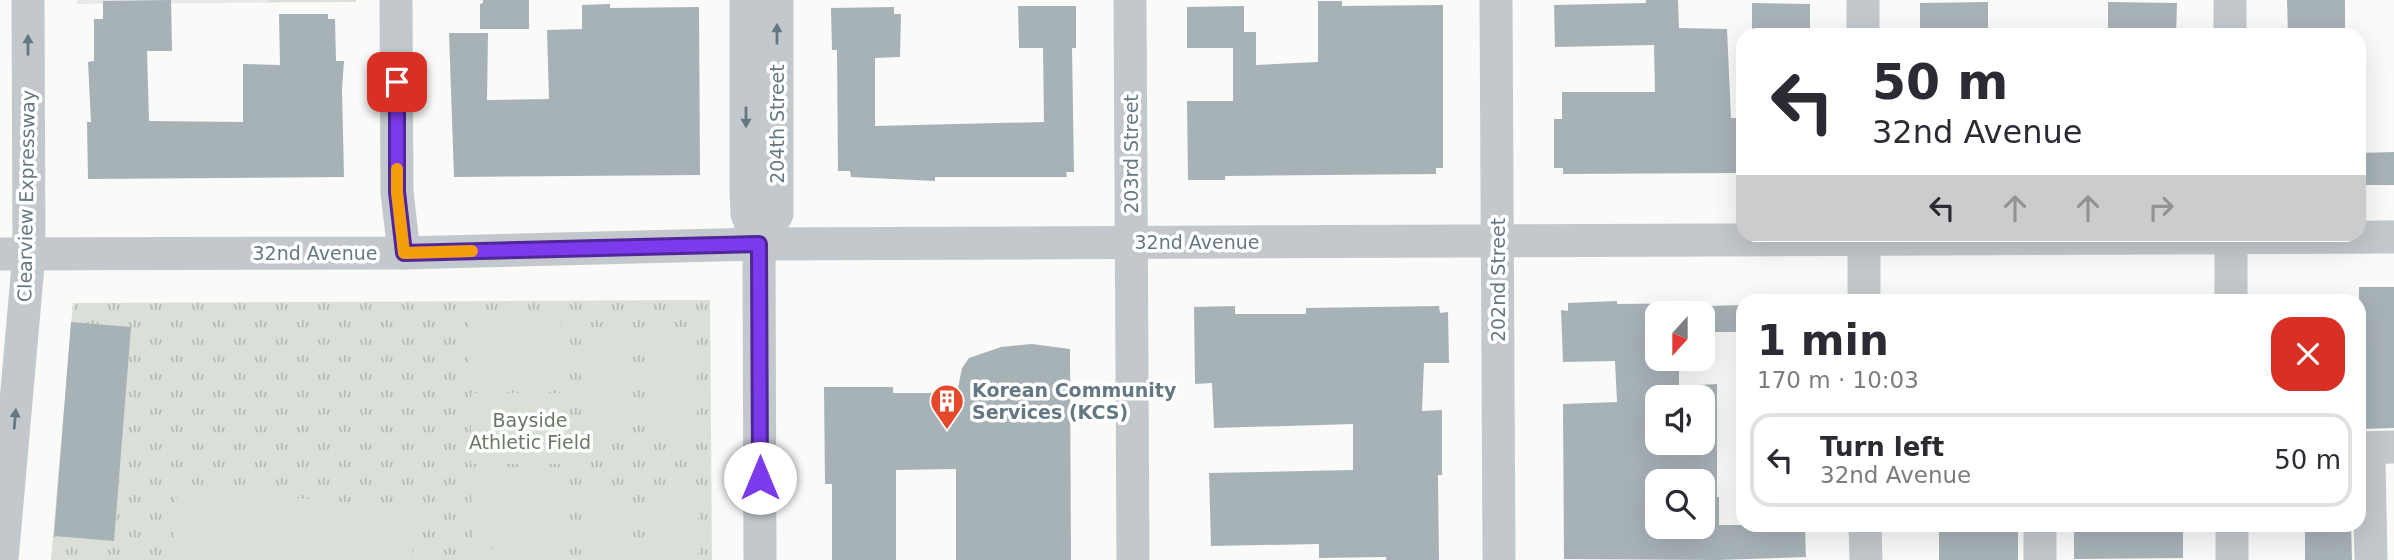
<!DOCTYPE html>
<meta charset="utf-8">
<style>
:root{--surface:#fff;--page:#f2f2f3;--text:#2b2b33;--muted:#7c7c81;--line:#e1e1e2}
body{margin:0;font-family:"DejaVu Sans",sans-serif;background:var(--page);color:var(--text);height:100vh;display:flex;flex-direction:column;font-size:26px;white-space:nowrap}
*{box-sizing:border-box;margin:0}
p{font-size:23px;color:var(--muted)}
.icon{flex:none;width:38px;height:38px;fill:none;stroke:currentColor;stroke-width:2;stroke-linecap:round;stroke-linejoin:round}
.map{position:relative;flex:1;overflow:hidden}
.sheet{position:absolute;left:1736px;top:294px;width:630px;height:238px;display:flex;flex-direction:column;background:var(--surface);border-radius:21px;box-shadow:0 7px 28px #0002}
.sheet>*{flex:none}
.top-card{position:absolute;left:1736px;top:28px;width:630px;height:214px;border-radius:21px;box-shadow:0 7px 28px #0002;background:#fff;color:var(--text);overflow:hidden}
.needle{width:46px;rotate:201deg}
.controls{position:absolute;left:1645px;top:301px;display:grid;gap:14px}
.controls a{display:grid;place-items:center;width:70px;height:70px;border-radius:14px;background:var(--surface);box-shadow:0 7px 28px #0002;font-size:35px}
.pin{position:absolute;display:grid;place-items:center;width:60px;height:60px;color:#fff;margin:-30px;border-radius:14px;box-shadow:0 4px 10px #0006}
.me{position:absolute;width:77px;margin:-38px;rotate:0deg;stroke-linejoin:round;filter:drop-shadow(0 0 5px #0008)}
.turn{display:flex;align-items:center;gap:24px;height:147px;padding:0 21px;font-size:32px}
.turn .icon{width:91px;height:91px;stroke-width:2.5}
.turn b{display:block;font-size:49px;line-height:60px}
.lanes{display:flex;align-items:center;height:66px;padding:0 21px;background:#0003;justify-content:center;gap:35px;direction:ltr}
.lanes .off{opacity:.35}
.round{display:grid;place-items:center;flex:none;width:74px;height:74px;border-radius:21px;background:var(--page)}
.headline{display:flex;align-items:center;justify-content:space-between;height:119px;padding:0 21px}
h1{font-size:42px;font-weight:800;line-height:52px}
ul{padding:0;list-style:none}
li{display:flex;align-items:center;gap:21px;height:94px;margin:0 14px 10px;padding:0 7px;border:4px solid var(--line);border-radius:21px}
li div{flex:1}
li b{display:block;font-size:26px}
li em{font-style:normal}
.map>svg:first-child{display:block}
.built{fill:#e8eae9}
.park{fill:url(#park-tufts)}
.garden{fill:#dadfd7}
.building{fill:#a7b2b7;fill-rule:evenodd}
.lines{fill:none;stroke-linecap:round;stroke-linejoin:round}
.minor{stroke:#c3c8cc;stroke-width:33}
.oneway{fill:#647883}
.route-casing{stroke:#51269a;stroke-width:18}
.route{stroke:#7c3aed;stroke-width:12}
.slow{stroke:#f59e0b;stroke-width:12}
.labels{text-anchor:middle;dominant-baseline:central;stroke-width:7;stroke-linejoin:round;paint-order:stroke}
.street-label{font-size:19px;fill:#647883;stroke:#fff}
.poi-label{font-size:19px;font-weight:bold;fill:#647883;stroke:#fff;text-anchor:start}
.park-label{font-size:19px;fill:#697a64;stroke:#fff}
</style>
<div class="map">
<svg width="2394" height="560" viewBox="0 0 2394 560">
<defs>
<pattern id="park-tufts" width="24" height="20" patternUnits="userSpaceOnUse" patternTransform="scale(1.75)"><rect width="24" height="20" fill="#dadfd7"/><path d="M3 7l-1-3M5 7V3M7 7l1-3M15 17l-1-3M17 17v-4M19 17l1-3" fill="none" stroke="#b4bab4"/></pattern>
</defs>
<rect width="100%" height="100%" fill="#fafaf8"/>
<polygon class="built" points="77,0 356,0 356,2 77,4"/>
<polygon class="park" points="710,300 712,560 51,560 73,303"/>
<g class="garden">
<rect x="268" y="0" width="88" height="2"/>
<polygon points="470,315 560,315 561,386 470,386"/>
<polygon points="581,327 631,327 632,437 581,437"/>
<rect x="647" y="327" width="50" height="110"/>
<polygon points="471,393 561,393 562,464 471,464"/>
<polygon points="471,470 562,470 562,541 472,541"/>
<polygon points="177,488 416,508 412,560 172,560"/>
<polygon points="647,493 698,493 698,560 648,560"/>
<rect x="581" y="494" width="50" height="66"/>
<polygon points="562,548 562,560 472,560 472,549"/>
</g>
<g class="building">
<polygon points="171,0 172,51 147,51 149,121 243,122 243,64 280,65 279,14 328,14 328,19 335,19 336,61 344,61 342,89 344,177 88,179 87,122 91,122 88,62 94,61 94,19 103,19 103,1"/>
<polygon points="483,0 529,0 529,29 480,29 480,4 483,3"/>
<polygon points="1646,0 1678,0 1679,28 1727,29 1731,118 1743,118 1743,173 1563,174 1563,168 1554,168 1554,119 1562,119 1562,92 1655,92 1654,45 1555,47 1554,5 1646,3"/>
<polygon points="2287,0 2345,0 2345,35 2288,35"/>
<polygon points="1318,1 1342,1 1342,6 1443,5 1443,168 1436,168 1436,174 1225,176 1225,180 1188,180 1187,101 1233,101 1233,48 1187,48 1187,7 1244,6 1244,32 1256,32 1256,65 1318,62"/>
<polygon points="1988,2 1988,35 1920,35 1920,3"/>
<polygon points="2108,2 2177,3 2176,35 2108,35"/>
<polygon points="1752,3 1810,4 1810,35 1752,35"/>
<polygon points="610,4 610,8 699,7 700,175 454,177 449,33 488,33 487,100 549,99 547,30 582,29 582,5"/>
<polygon points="1018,6 1076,6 1076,48 1072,48 1074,172 1066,172 1067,177 935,177 935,181 851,177 850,171 838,171 837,50 832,50 831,8 894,7 894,14 901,14 900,57 875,58 875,126 1044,122 1043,48 1019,48"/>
<polygon points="2394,152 2394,185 2359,185 2359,153"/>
<polygon points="2359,287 2394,287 2394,428 2359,429"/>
<path d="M1617,301V304L1705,303V306L1743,305V332H1703V313H1657V359H1679V386L1717,384V497H1719V525H1798V529H1805L1806,557L1717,560L1564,559L1563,404L1617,402L1615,361L1563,362L1561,310L1568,311V303ZM1657,397H1703V443H1657ZM1657,481H1703V527H1657Z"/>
<polygon points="1235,306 1235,314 1306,314 1306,308 1439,306 1440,313 1448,312 1449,363 1424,363 1422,411 1442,410 1442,475 1438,475 1439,560 1386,560 1386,557 1319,558 1319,544 1211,546 1209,473 1353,470 1353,424 1214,428 1212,383 1195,384 1194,307"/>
<polygon points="71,322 131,327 114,541 54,536"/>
<polygon points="1032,344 1070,349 1071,560 956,560 956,469 896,470 896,560 832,560 832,484 825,484 824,387 893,387 893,393 957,393 962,368 969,358 1001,347"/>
<rect x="1939" y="525" width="79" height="35"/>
<polygon points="2074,525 2183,525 2183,558 2074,559"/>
<polygon points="2305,525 2351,525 2352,560 2305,560"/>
</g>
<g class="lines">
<g class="minor">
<polyline points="396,0 397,192 404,253"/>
<polyline points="746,0 746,191 747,214 759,244 760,560"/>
<polyline points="1130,0 1133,560"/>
<polyline points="1496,0 1499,560"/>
<polyline points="1863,0 1863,35"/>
<polyline points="2230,0 2230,35"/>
<polyline points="1864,234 1864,301"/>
<polyline points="2231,234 2231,301"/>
<polyline points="759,244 777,214 777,0"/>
<polyline points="0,254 404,253 759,244 2394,237"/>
<polyline points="2359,448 2394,447"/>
<polyline points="2359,461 2369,461 2371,560"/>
<polyline points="1865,525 1866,560"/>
<polyline points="2232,525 2232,560"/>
<polyline points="2040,527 2040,560"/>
<polyline points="2,560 29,254 28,0"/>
</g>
</g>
<defs><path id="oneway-solid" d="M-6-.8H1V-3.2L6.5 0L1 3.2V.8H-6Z" transform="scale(1.75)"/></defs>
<g class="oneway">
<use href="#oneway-solid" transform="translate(777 34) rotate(-90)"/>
<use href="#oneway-solid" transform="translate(28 45) rotate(-90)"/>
<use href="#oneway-solid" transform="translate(746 117) rotate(90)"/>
<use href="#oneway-solid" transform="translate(15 419) rotate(-85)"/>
</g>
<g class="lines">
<g class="route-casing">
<polyline id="route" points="397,82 397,192 404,253 759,244 760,478"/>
</g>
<use href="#route" class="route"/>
<polyline class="slow" points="397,169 397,192 404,253 472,251"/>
</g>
<defs>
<g id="building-pin" transform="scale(1.75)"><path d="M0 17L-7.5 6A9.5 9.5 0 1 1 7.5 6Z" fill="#e6482c" stroke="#fff"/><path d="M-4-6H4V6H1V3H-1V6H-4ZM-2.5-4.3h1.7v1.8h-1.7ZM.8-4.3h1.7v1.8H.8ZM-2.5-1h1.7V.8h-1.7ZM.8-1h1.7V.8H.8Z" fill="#fff"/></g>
</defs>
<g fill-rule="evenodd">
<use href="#building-pin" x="947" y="401"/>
</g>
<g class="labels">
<g class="street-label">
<text transform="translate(777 124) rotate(-90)">204th Street</text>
<text transform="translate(1131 154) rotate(-90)">203rd Street</text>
<text transform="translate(26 196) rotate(-89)">Clearview Expressway</text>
<text x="1197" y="242">32nd Avenue</text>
<text x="315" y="253">32nd Avenue</text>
<text transform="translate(1498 280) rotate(-90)">202nd Street</text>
</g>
<g class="poi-label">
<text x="972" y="390">Korean Community<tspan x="972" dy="22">Services (KCS)</tspan></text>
</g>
<g class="park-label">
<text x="530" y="420">Bayside<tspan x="530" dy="22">Athletic Field</tspan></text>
</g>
</g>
</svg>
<div class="controls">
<a><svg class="needle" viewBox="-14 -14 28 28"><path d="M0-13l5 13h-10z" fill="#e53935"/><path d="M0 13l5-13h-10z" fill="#7c7c81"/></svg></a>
<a><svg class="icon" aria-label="sound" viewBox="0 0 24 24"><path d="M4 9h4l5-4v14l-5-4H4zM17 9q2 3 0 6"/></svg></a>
<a><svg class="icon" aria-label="search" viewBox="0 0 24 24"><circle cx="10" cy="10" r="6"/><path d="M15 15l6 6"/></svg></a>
</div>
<div class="pin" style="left:397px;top:82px;background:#d93025"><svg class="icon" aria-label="arrive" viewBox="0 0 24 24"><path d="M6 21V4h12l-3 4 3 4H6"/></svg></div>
<svg class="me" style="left:760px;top:478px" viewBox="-20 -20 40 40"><circle r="19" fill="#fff"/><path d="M0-13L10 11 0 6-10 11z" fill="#7c3aed"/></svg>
<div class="top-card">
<div class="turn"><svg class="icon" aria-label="left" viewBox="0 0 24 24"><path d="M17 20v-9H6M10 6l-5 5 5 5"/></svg><div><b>50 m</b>32nd Avenue</div></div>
<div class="lanes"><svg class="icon" aria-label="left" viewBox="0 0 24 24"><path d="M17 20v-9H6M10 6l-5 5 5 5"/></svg><svg class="icon off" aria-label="ahead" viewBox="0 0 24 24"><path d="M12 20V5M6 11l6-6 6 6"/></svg><svg class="icon off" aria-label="ahead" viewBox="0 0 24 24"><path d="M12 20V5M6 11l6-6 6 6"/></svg><svg class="icon off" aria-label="right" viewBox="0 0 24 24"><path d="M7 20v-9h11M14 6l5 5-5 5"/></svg></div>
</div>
<section class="sheet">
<div class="headline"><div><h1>1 min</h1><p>170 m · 10:03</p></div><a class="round" style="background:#d93025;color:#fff"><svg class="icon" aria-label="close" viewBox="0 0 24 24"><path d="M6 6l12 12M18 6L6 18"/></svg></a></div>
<ul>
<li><svg class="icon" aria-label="left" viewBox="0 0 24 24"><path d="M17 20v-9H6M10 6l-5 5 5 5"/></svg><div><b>Turn left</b><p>32nd Avenue</p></div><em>50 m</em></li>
</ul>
</section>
</div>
